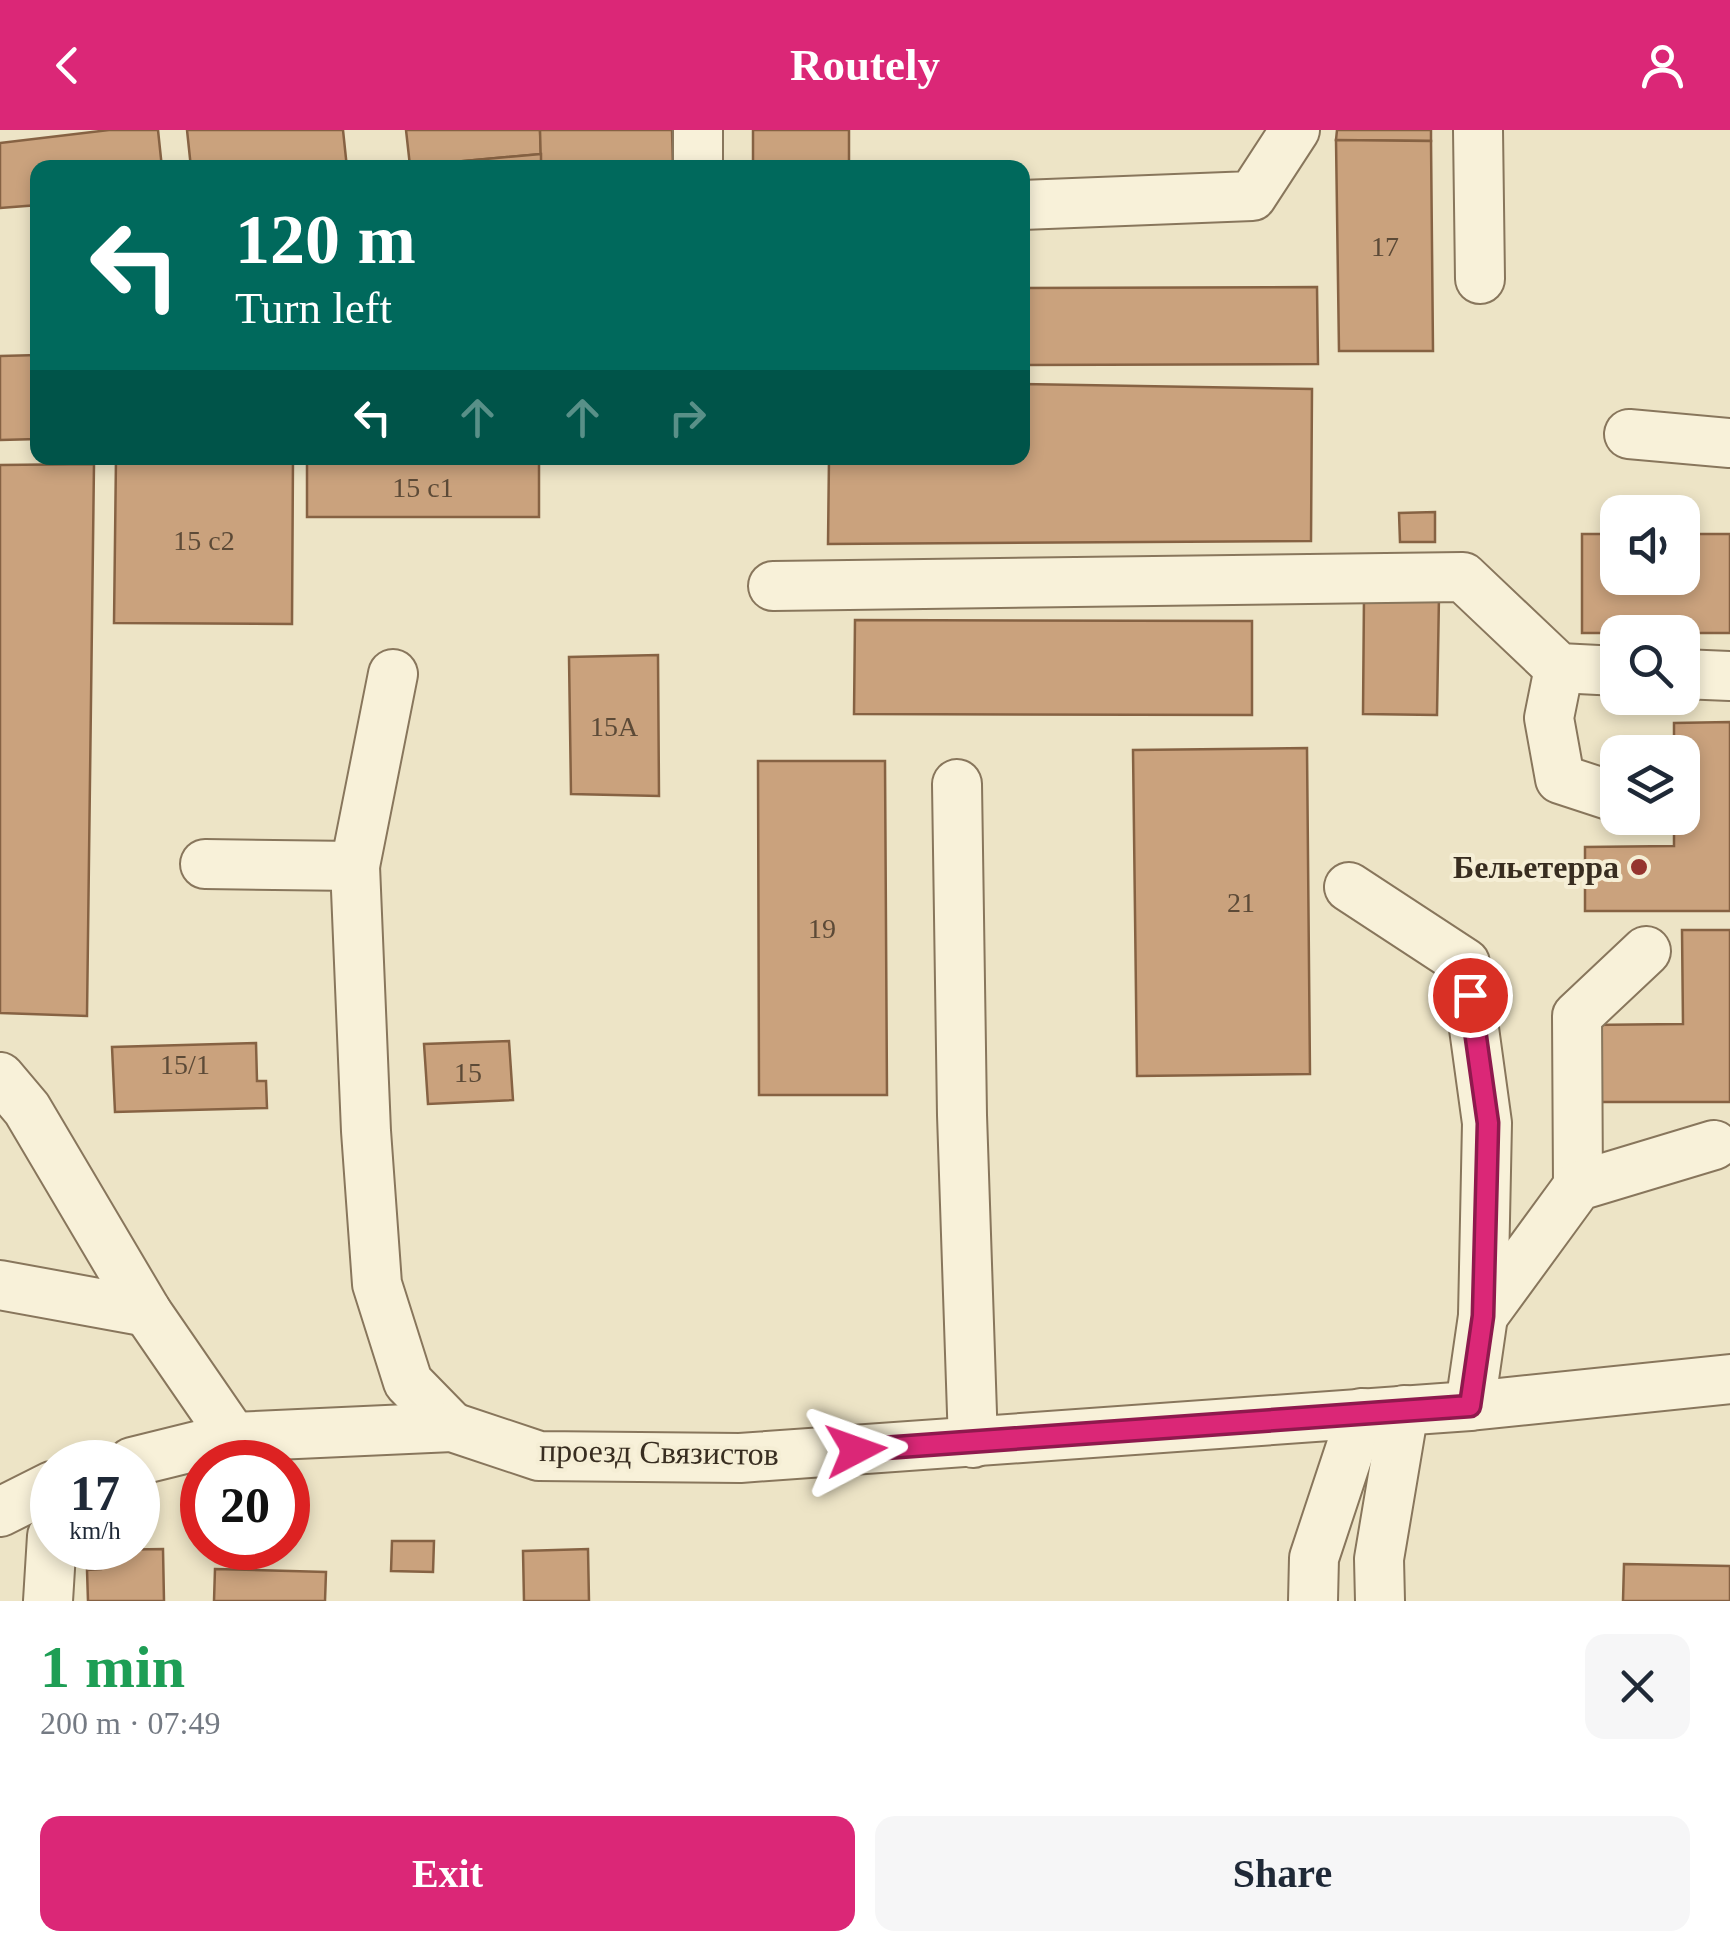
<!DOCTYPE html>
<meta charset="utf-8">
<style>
:root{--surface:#fff;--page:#f6f6f7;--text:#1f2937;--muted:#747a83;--accent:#db2777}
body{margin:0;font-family:Georgia,serif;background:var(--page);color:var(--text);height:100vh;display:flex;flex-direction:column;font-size:38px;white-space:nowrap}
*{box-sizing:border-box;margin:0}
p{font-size:32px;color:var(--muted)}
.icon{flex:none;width:55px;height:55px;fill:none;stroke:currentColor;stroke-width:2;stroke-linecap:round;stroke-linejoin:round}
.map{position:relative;height:1471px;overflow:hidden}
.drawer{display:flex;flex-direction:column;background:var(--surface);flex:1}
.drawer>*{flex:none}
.guide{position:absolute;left:30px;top:30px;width:1000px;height:305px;border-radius:20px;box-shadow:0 5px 15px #0003;background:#00695c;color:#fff;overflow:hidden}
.buttons{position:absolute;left:1600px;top:365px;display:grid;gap:20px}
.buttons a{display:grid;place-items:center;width:100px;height:100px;border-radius:20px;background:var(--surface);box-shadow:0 5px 15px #0003;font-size:50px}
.speed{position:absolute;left:30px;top:1310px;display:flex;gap:20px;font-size:50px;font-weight:700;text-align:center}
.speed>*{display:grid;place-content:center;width:130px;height:130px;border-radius:50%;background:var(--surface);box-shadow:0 5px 15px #0003;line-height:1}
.speed small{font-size:25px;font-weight:400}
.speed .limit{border:15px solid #d22;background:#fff;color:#111}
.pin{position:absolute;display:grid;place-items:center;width:85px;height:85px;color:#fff;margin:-42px;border:5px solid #fff;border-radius:50%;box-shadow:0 2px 10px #0007}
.me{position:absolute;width:110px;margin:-55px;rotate:86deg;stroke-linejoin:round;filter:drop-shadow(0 0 8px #0008)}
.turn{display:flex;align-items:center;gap:35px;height:210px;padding:0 40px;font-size:45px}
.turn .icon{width:130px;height:130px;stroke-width:2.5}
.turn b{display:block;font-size:70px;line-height:85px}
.lanes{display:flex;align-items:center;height:95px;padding:0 40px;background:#0003;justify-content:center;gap:50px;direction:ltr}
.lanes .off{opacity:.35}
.round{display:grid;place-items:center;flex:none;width:105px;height:105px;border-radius:20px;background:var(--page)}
.headline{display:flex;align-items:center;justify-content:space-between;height:170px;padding:0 40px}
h1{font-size:60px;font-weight:700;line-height:75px;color:#1e9e55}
.action{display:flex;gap:20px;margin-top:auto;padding:20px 40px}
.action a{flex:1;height:115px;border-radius:20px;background:var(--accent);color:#fff;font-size:40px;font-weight:700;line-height:115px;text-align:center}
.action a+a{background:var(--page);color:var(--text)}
header{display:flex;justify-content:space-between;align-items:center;height:130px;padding:0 40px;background:var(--accent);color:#fff;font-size:45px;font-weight:700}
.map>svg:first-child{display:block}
.building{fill:#caa27d;stroke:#866243;stroke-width:2.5}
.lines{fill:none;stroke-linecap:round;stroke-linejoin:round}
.minor-casing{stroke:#88765c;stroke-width:52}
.minor{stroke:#f8f1d9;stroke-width:48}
.route-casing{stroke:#8e194d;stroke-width:25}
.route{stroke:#db2777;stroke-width:18}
.poi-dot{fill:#95342e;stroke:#f5eed5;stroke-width:4}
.labels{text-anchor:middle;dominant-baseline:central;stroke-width:8;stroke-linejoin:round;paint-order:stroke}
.number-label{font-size:28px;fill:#5c4a37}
.poi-label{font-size:32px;font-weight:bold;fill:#382d20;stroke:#f5eed5;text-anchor:end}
.street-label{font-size:32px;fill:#382d20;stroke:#f5eed5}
</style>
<header><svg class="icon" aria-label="back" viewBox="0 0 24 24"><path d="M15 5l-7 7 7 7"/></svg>Routely<svg class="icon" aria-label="person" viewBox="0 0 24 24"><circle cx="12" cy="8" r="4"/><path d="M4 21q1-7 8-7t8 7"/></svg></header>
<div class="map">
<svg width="1730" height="1471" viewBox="0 0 1730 1471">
<rect width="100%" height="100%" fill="#ede4c6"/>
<g class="building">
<polygon points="109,0 158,0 162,38 38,38 38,75 0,78 0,13"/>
<polygon points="187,0 343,0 347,38 191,38"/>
<polygon points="406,0 540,0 541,24 410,36"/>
<polygon points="540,0 672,0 673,38 541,38"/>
<rect x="753" y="0" width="96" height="38"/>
<polygon points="1337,0 1431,0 1431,11 1336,10"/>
<polygon points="1336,10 1431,11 1433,221 1339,221"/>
<polygon points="541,24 541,38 396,38 410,36"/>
<polygon points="1317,157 1318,234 1022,235 1022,158"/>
<polygon points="38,225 38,309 0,310 0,226"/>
<polygon points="1022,254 1312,259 1311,411 828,414 829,328 1022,328"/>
<polygon points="116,328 293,328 292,494 114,493"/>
<rect x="307" y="328" width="232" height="59"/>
<polygon points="94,334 87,886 0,883 0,335"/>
<polygon points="1435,382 1435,412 1400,412 1399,383"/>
<polygon points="1582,404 1618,404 1618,448 1682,448 1682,404 1730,404 1730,503 1582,503"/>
<polygon points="1364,465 1439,465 1437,585 1363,584"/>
<polygon points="855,490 1252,491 1252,585 854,584"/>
<polygon points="658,525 659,666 571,664 569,527"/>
<polygon points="1730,592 1730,781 1585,781 1585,717 1674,716 1674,688 1682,688 1682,622 1674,622 1674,593"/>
<polygon points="1307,618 1310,944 1137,946 1133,620"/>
<polygon points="758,631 885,631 887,965 759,965"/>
<polygon points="1682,800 1730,800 1730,972 1588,972 1588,895 1683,894"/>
<polygon points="509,911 513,970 428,974 424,914"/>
<polygon points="256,913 257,951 266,951 267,978 115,982 112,917"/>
<polygon points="392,1411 434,1411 433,1442 391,1441"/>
<polygon points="163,1419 164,1471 88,1471 87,1440 101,1439 101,1420"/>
<polygon points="588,1419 589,1471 524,1471 523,1421"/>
<polygon points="1624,1434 1730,1436 1730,1471 1623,1471"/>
<polygon points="215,1439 326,1442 325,1471 214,1471"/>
</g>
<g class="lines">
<g class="minor-casing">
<g id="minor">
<polyline points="1478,0 1480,149"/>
<polyline points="698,38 698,0"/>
<polyline points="1022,75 1252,66 1295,0"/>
<polyline points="1629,304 1730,313"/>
<polyline points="773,456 1463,447 1559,538 1618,541"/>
<polyline points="1559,538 1549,588 1560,649 1618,668"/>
<polyline points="1682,544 1730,546"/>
<polyline points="957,654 962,985 973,1313"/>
<polyline points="205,734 355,736 366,1001 377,1154 408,1252 452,1297"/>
<polyline points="355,736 393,544"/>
<polyline points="1349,757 1465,833 1487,993 1483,1186 1470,1276"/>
<polyline points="0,947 27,979 147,1182 233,1307"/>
<polyline points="1578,1056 1577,886 1646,821"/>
<polyline points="0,1155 147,1182"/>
<polyline points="1483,1186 1578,1056 1714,1015"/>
<polyline points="132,1332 233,1307 452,1297 539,1326 740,1328 1470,1276 1730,1249"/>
<polyline points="0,1382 52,1356"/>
<polyline points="48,1471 52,1406"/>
<polyline points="1313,1471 1314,1428 1362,1283"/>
<polyline points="1380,1471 1379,1429 1404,1280"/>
</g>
</g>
<use href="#minor" class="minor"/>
</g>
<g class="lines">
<g class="route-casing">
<polyline id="route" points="856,1320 1470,1276 1483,1186 1488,993 1470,865"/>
</g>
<use href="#route" class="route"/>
</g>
<circle class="poi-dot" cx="1639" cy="737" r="10"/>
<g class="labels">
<g class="number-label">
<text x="1385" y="116">17</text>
<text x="423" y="357">15 с1</text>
<text x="204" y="410">15 с2</text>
<text x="614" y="596">15А</text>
<text x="1241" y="772">21</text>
<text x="822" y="798">19</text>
<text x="185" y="934">15/1</text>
<text x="468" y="942">15</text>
</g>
<g class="poi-label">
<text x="1619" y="737">Бельетерра</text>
</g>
<g class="street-label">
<text transform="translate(659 1322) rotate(1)">проезд Связистов</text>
</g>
</g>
</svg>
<div class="buttons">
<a><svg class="icon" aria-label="sound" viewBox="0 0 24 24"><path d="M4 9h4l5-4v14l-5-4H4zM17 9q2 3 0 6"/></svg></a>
<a><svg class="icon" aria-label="search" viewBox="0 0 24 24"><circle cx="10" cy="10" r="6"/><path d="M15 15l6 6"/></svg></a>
<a><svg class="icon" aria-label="layers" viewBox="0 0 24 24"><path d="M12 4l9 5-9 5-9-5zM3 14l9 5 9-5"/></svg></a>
</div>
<div class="speed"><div>17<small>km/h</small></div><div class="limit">20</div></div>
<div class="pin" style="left:1470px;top:865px;background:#d93025"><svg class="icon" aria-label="arrive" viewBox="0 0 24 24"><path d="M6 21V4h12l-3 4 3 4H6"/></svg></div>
<svg class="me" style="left:856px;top:1320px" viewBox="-20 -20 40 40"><path d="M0-17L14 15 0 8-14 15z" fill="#db2777" stroke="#fff" stroke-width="4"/></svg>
<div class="guide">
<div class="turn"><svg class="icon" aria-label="left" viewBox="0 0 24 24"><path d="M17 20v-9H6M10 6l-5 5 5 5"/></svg><div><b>120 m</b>Turn left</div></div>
<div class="lanes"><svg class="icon" aria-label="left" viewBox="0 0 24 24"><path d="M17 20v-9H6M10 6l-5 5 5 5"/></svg><svg class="icon off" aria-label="ahead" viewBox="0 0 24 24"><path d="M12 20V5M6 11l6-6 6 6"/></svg><svg class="icon off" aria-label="ahead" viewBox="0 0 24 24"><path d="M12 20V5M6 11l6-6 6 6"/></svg><svg class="icon off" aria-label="right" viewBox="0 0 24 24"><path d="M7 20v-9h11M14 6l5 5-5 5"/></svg></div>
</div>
</div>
<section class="drawer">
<div class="headline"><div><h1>1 min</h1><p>200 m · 07:49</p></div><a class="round"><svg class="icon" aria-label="close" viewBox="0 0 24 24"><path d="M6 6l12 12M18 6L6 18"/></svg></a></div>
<div class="action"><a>Exit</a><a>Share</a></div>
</section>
